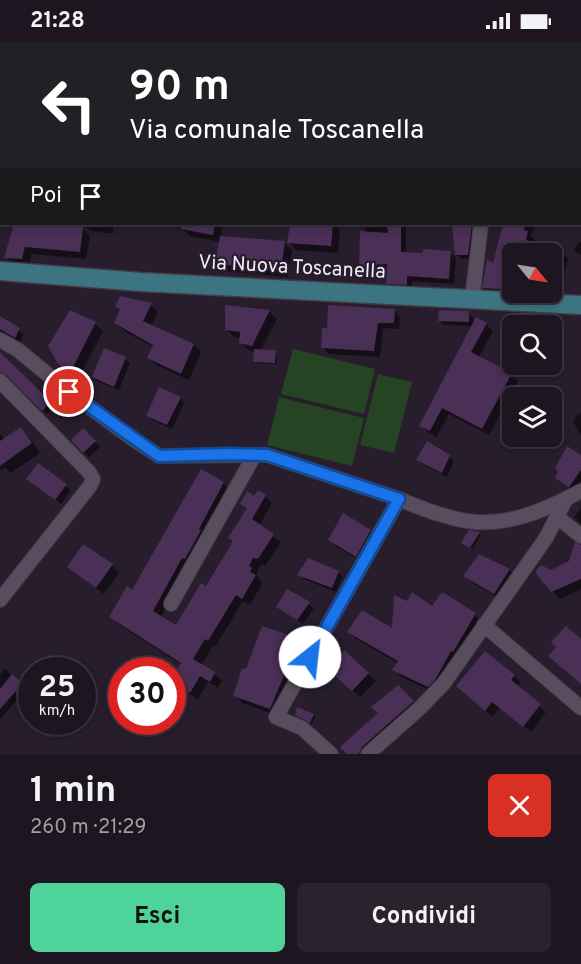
<!DOCTYPE html>
<html lang="it">
<meta charset="utf-8">
<style>
:root{--surface:#1d1621;--page:#2a232e;--text:#f1f3f6;--muted:#a09fa5;--line:#3b353f;--accent:#4ed39a}
body{margin:0;font-family:Overpass,sans-serif;background:var(--page);color:var(--text);height:100vh;display:flex;flex-direction:column;font-size:22px;white-space:nowrap}
*{box-sizing:border-box;margin:0}
p{font-size:20px;color:var(--muted)}
.icon{flex:none;width:33px;height:33px;fill:none;stroke:currentColor;stroke-width:2;stroke-linecap:round;stroke-linejoin:round}
.map{position:relative;height:712px;overflow:hidden}
.side{display:flex;flex-direction:column;background:var(--surface);flex:1}
.side>*{flex:none}
.banner{position:absolute;left:0px;top:0px;width:582px;height:183px;box-shadow:0 3px 9px #0003,0 0 0 2px var(--line);background:#202124;color:#fff;overflow:hidden}
.needle{width:39px;rotate:120deg}
.controls{position:absolute;left:502px;top:201px;display:grid;gap:12px}
.controls a{display:grid;place-items:center;width:60px;height:60px;border-radius:9px;background:var(--surface);box-shadow:0 3px 9px #0003,0 0 0 2px var(--line);font-size:30px}
.speed{position:absolute;left:18px;top:615px;display:flex;gap:12px;font-size:30px;font-weight:700;text-align:center}
.speed>*{display:grid;place-content:center;width:78px;height:78px;border-radius:50%;background:var(--surface);box-shadow:0 3px 9px #0003,0 0 0 2px var(--line);line-height:1}
.speed small{font-size:15px;font-weight:400}
.speed .limit{border:9px solid #d22;background:#fff;color:#111}
.pin{position:absolute;display:grid;place-items:center;width:51px;height:51px;color:#fff;margin:-26px;border:3px solid #fff;border-radius:50%;box-shadow:0 2px 6px #0007}
.me{position:absolute;width:66px;margin:-33px;rotate:29deg;stroke-linejoin:round;filter:drop-shadow(0 0 4px #0008)}
.turn{display:flex;align-items:center;gap:21px;height:126px;padding:0 30px;font-size:27px}
.turn .icon{width:78px;height:78px;stroke-width:2.5}
.turn b{display:block;font-size:42px;line-height:51px}
.then{display:flex;align-items:center;height:57px;padding:0 30px;background:#0003;gap:12px;font-size:22px}
.round{display:grid;place-items:center;flex:none;width:63px;height:63px;border-radius:9px;background:var(--page)}
.head{display:flex;align-items:center;justify-content:space-between;height:102px;padding:0 30px}
h1{font-size:36px;font-weight:700;line-height:45px}
.button{display:flex;gap:12px;margin-top:auto;padding:12px 30px}
.button a{flex:1;height:69px;border-radius:9px;background:var(--accent);color:#111;font-size:24px;font-weight:700;line-height:69px;text-align:center}
.button a+a{background:var(--page);color:var(--text)}
.status{display:flex;justify-content:space-between;align-items:center;height:42px;padding:0 30px;background:var(--surface);direction:ltr}
.status svg{height:16px;fill:currentColor}
.map>svg:first-child{display:block}
.green{fill:#244424}
.shadow{fill:#0007;fill-rule:evenodd}
.building{fill:#4a2f56}
.lines{fill:none;stroke-linecap:round;stroke-linejoin:round}
.minor-casing{stroke:#423a46;stroke-width:16}
.major-casing{stroke:#423a46;stroke-width:21}
.minor{stroke:#584c5e;stroke-width:14}
.major{stroke:#3c7581;stroke-width:18}
.route-casing{stroke:#114b97;stroke-width:15}
.route{stroke:#1a73e8;stroke-width:10}
.labels{text-anchor:middle;dominant-baseline:central;stroke-width:4.5;stroke-linejoin:round;paint-order:stroke}
.street-label{font-size:20px;fill:#f4edf8;stroke:#271d2c}
</style>
<div class="status"><b>21:28</b><svg viewBox="0 0 49 12"><path d="M0 12V9h3v3zM5 12V6h3v6zM10 12V3h3v9zM15 12V0h3v12zM26 1h20v11H26zM47 4h2v5h-2z"/></svg></div>
<div class="map">
<svg width="581" height="712" viewBox="0 0 581 712">
<rect width="100%" height="100%" fill="#271d2c"/>
<g class="green">
<polygon points="293,307 375,327 364,372 281,352"/>
<polygon points="378,332 412,340 394,411 360,403"/>
<polygon points="279,355 364,376 352,424 267,403"/>
</g>
<g class="shadow">
<polygon points="415,0 435,0 415,2"/>
<polygon points="449,0 477,0 485,2 450,2"/>
<polygon points="2,82 2,109 0,108"/>
<polygon points="16,182 40,182 83,187 90,194 86,217 32,212 29,224 13,222 6,215"/>
<polygon points="87,182 113,182 113,192 91,189 86,185"/>
<polygon points="154,182 169,182 169,185 156,184"/>
<polygon points="184,182 223,182 221,196 284,201 292,208 288,235 224,229 216,221 220,200 190,194 183,187"/>
<polygon points="292,182 333,182 340,189 338,211 296,208 289,200"/>
<polygon points="366,182 406,182 406,212 451,211 456,216 454,242 412,239 412,248 393,247 387,241 388,227 366,229 360,223"/>
<path d="M496,182H535L531,194L534,197L533,202L561,210L568,217L558,256L491,252L484,246L494,223L503,186ZM513,212H552V250H513Z"/>
<polygon points="471,184 476,189 473,217 461,217 456,212"/>
<polygon points="579,200 581,201 581,213 574,209"/>
<polygon points="151,263 158,270 151,284 194,303 201,310 189,338 156,323 148,316 153,305 124,289 116,281 121,269 117,264"/>
<polygon points="227,265 270,270 277,277 260,309 275,310 277,312 277,322 256,321 254,319 255,310 248,308 241,300 241,296 234,295 227,288"/>
<polygon points="394,268 400,275 399,287 383,286 380,315 329,312 323,306"/>
<polygon points="70,270 96,282 103,289 78,337 59,322"/>
<polygon points="468,271 473,276 473,284 444,283 440,278"/>
<polygon points="0,276 24,292 20,300 0,288"/>
<polygon points="486,282 493,289 479,315 511,332 518,339 489,393 449,372 437,395 428,390 421,383"/>
<polygon points="4,316 54,365 47,372 12,337 5,334 0,329 0,319"/>
<polygon points="125,317 130,321 119,348 98,340 93,335"/>
<polygon points="180,356 184,361 172,387 152,378 147,373"/>
<polygon points="581,371 581,393 573,380 576,374"/>
<polygon points="21,386 30,396 40,411 11,431 5,426 0,429 0,391 4,398"/>
<polygon points="83,388 100,405 89,415 73,399"/>
<polygon points="428,401 454,419 447,435 423,422 418,418"/>
<polygon points="581,415 581,439 575,449 557,436"/>
<polygon points="38,423 71,448 61,462 28,437"/>
<polygon points="202,430 223,441 231,449 161,575 177,585 206,546 234,500 248,468 242,462 265,454 272,461 259,484 281,500 265,524 261,522 256,532 262,542 250,563 243,559 215,605 213,603 201,624 214,632 222,639 218,646 208,640 198,657 180,646 172,639 182,623 118,582 111,575 133,550"/>
<polygon points="581,466 581,482 574,475"/>
<polygon points="370,489 378,496 364,521 337,505 330,497"/>
<polygon points="469,490 481,493 473,507 465,503"/>
<polygon points="581,508 581,547 560,557 551,548 551,530 570,520"/>
<polygon points="112,523 119,531 104,552 69,525"/>
<polygon points="509,528 517,535 502,558 473,541 465,534"/>
<polygon points="338,530 343,535 336,550 304,537 299,533"/>
<polygon points="288,549 314,566 303,582 278,564"/>
<polygon points="408,561 475,573 482,580 435,651 402,635 394,628 398,621 356,597 349,590 393,589"/>
<polygon points="263,585 300,599 308,606 278,674 242,661 235,653 247,629"/>
<polygon points="344,610 376,639 360,655 336,634"/>
<polygon points="486,611 514,634 521,640 517,645 546,670 531,690 500,666 492,675 465,650"/>
<polygon points="5,627 27,647 0,677 0,633"/>
<polygon points="398,645 419,666 368,712 347,712 380,671"/>
<polygon points="313,673 315,675 312,682 299,675"/>
<polygon points="66,680 78,680 72,685"/>
</g>
<g class="building">
<polygon points="14,182 52,182 83,185 80,210 25,205 22,217 4,216"/>
<polygon points="182,182 215,182 213,193 181,187"/>
<polygon points="290,182 333,182 331,204 287,201"/>
<polygon points="472,182 468,213 455,213 452,183"/>
<polygon points="503,182 526,182 524,188 528,189 526,198 560,209 560,212 513,212 513,248 482,246 487,218 493,221"/>
<polygon points="387,184 401,184 401,210 423,211 423,207 451,209 449,237 407,234 407,243 386,242 387,222 359,224 360,189 388,191"/>
<polygon points="220,194 285,199 281,228 215,222"/>
<polygon points="120,254 152,261 143,279 194,302 181,332 147,316 153,303 114,281 120,267 115,265"/>
<polygon points="225,263 270,268 252,304 239,301 240,290 225,288"/>
<polygon points="328,263 395,267 394,281 378,281 374,309 321,306 322,286 327,286"/>
<polygon points="70,268 96,280 70,331 58,322 48,304"/>
<polygon points="439,268 469,269 469,280 438,279"/>
<polygon points="0,274 20,286 15,296 0,287"/>
<polygon points="476,275 487,281 471,310 512,331 482,387 442,366 430,389 419,384"/>
<polygon points="104,306 126,315 114,345 92,335"/>
<polygon points="254,307 276,308 275,321 253,320"/>
<polygon points="0,310 51,360 42,369 6,333 0,330"/>
<polygon points="159,345 181,355 167,383 146,374"/>
<polygon points="21,385 32,401 0,424 0,399"/>
<polygon points="83,386 96,399 83,411 71,398"/>
<polygon points="427,399 450,413 442,431 416,418"/>
<polygon points="567,404 581,413 581,428 569,445 555,436 558,429 555,426"/>
<polygon points="38,421 67,442 55,458 26,437"/>
<polygon points="201,427 224,440 199,487 201,488 185,517 182,516 153,569 176,583 201,541 206,544 233,499 228,496 247,466 240,462 247,449 254,454 258,448 266,453 252,477 274,492 258,517 253,516 249,524 252,526 250,530 256,533 242,557 236,553 208,599 205,597 193,617 215,630 210,640 200,634 190,651 172,641 172,636 181,621 109,575 127,544 132,548"/>
<polygon points="343,471 371,488 356,515 328,498"/>
<polygon points="469,488 480,490 470,506 461,501"/>
<polygon points="575,500 581,503 581,537 551,550 547,544 542,540 536,531 537,527 541,523 551,528 569,519"/>
<polygon points="83,502 113,522 96,546 67,525"/>
<polygon points="479,512 510,527 494,552 463,534"/>
<polygon points="308,516 339,529 332,546 297,533"/>
<polygon points="287,547 310,560 297,578 276,565"/>
<polygon points="412,550 432,564 442,550 476,571 453,610 451,609 435,638 428,645 392,628 398,619 347,590 362,568 392,586 394,553 407,559"/>
<polygon points="262,584 301,597 290,624 288,624 270,667 233,654 242,626 246,627"/>
<polygon points="566,584 581,597 581,642 548,614 556,605 551,600"/>
<polygon points="344,608 369,631 352,649 326,626 339,611 342,612"/>
<polygon points="485,609 515,633 511,638 541,662 523,685 492,660 485,669 456,644"/>
<polygon points="12,632 23,641 0,667 0,647"/>
<polygon points="398,643 414,659 362,705 359,712 346,712 340,705 378,671 371,665"/>
<polygon points="297,665 314,672 310,681 295,673"/>
</g>
<g class="lines">
<g class="minor-casing">
<g id="minor">
<polyline points="495,2 495,0"/>
<polyline points="472,258 481,182"/>
<path d="M0,298L18,308L69,350L133,397L159,414L267,413L399,457C420,466 453,478 475,480C513,483 549,466 581,449"/>
<polyline points="0,339 89,430 93,437 90,444 0,558"/>
<polyline points="557,475 581,494"/>
<polyline points="171,562 254,414"/>
<polyline points="484,583 581,666"/>
<polyline points="331,712 302,686 276,675 399,457"/>
<polyline points="368,712 421,665 444,641 546,496 566,457"/>
</g>
</g>
<g class="major-casing">
<polyline id="major" points="0,229 141,240 581,263"/>
</g>
<use href="#minor" class="minor"/>
<use href="#major" class="major"/>
</g>
<g class="lines">
<g class="route-casing">
<polyline id="route" points="69,350 159,414 228,412 267,413 399,457 310,615"/>
</g>
<use href="#route" class="route"/>
</g>
<g class="labels">
<g class="street-label">
<text transform="translate(292 226) rotate(3)">Via Nuova Toscanella</text>
</g>
</g>
</svg>
<div class="controls">
<a><svg class="needle" viewBox="-14 -14 28 28"><path d="M0-13l5 13h-10z" fill="#e53935"/><path d="M0 13l5-13h-10z" fill="#a09fa5"/></svg></a>
<a><svg class="icon" aria-label="search" viewBox="0 0 24 24"><circle cx="10" cy="10" r="6"/><path d="M15 15l6 6"/></svg></a>
<a><svg class="icon" aria-label="layers" viewBox="0 0 24 24"><path d="M12 4l9 5-9 5-9-5zM3 14l9 5 9-5"/></svg></a>
</div>
<div class="speed"><div>25<small>km/h</small></div><div class="limit">30</div></div>
<div class="pin" style="left:69px;top:350px;background:#d93025"><svg class="icon" aria-label="arrive" viewBox="0 0 24 24"><path d="M6 21V4h12l-3 4 3 4H6"/></svg></div>
<svg class="me" style="left:310px;top:615px" viewBox="-20 -20 40 40"><circle r="19" fill="#fff"/><path d="M0-13L10 11 0 6-10 11z" fill="#1a73e8"/></svg>
<div class="banner">
<div class="turn"><svg class="icon" aria-label="left" viewBox="0 0 24 24"><path d="M17 20v-9H6M10 6l-5 5 5 5"/></svg><div><b>90 m</b>Via comunale Toscanella</div></div>
<div class="then">Poi<svg class="icon" aria-label="arrive" viewBox="0 0 24 24"><path d="M6 21V4h12l-3 4 3 4H6"/></svg></div>
</div>
</div>
<section class="side">
<div class="head"><div><h1>1 min</h1><p>260 m · 21:29</p></div><a class="round" style="background:#d93025;color:#fff"><svg class="icon" aria-label="close" viewBox="0 0 24 24"><path d="M6 6l12 12M18 6L6 18"/></svg></a></div>
<div class="button"><a>Esci</a><a>Condividi</a></div>
</section>
